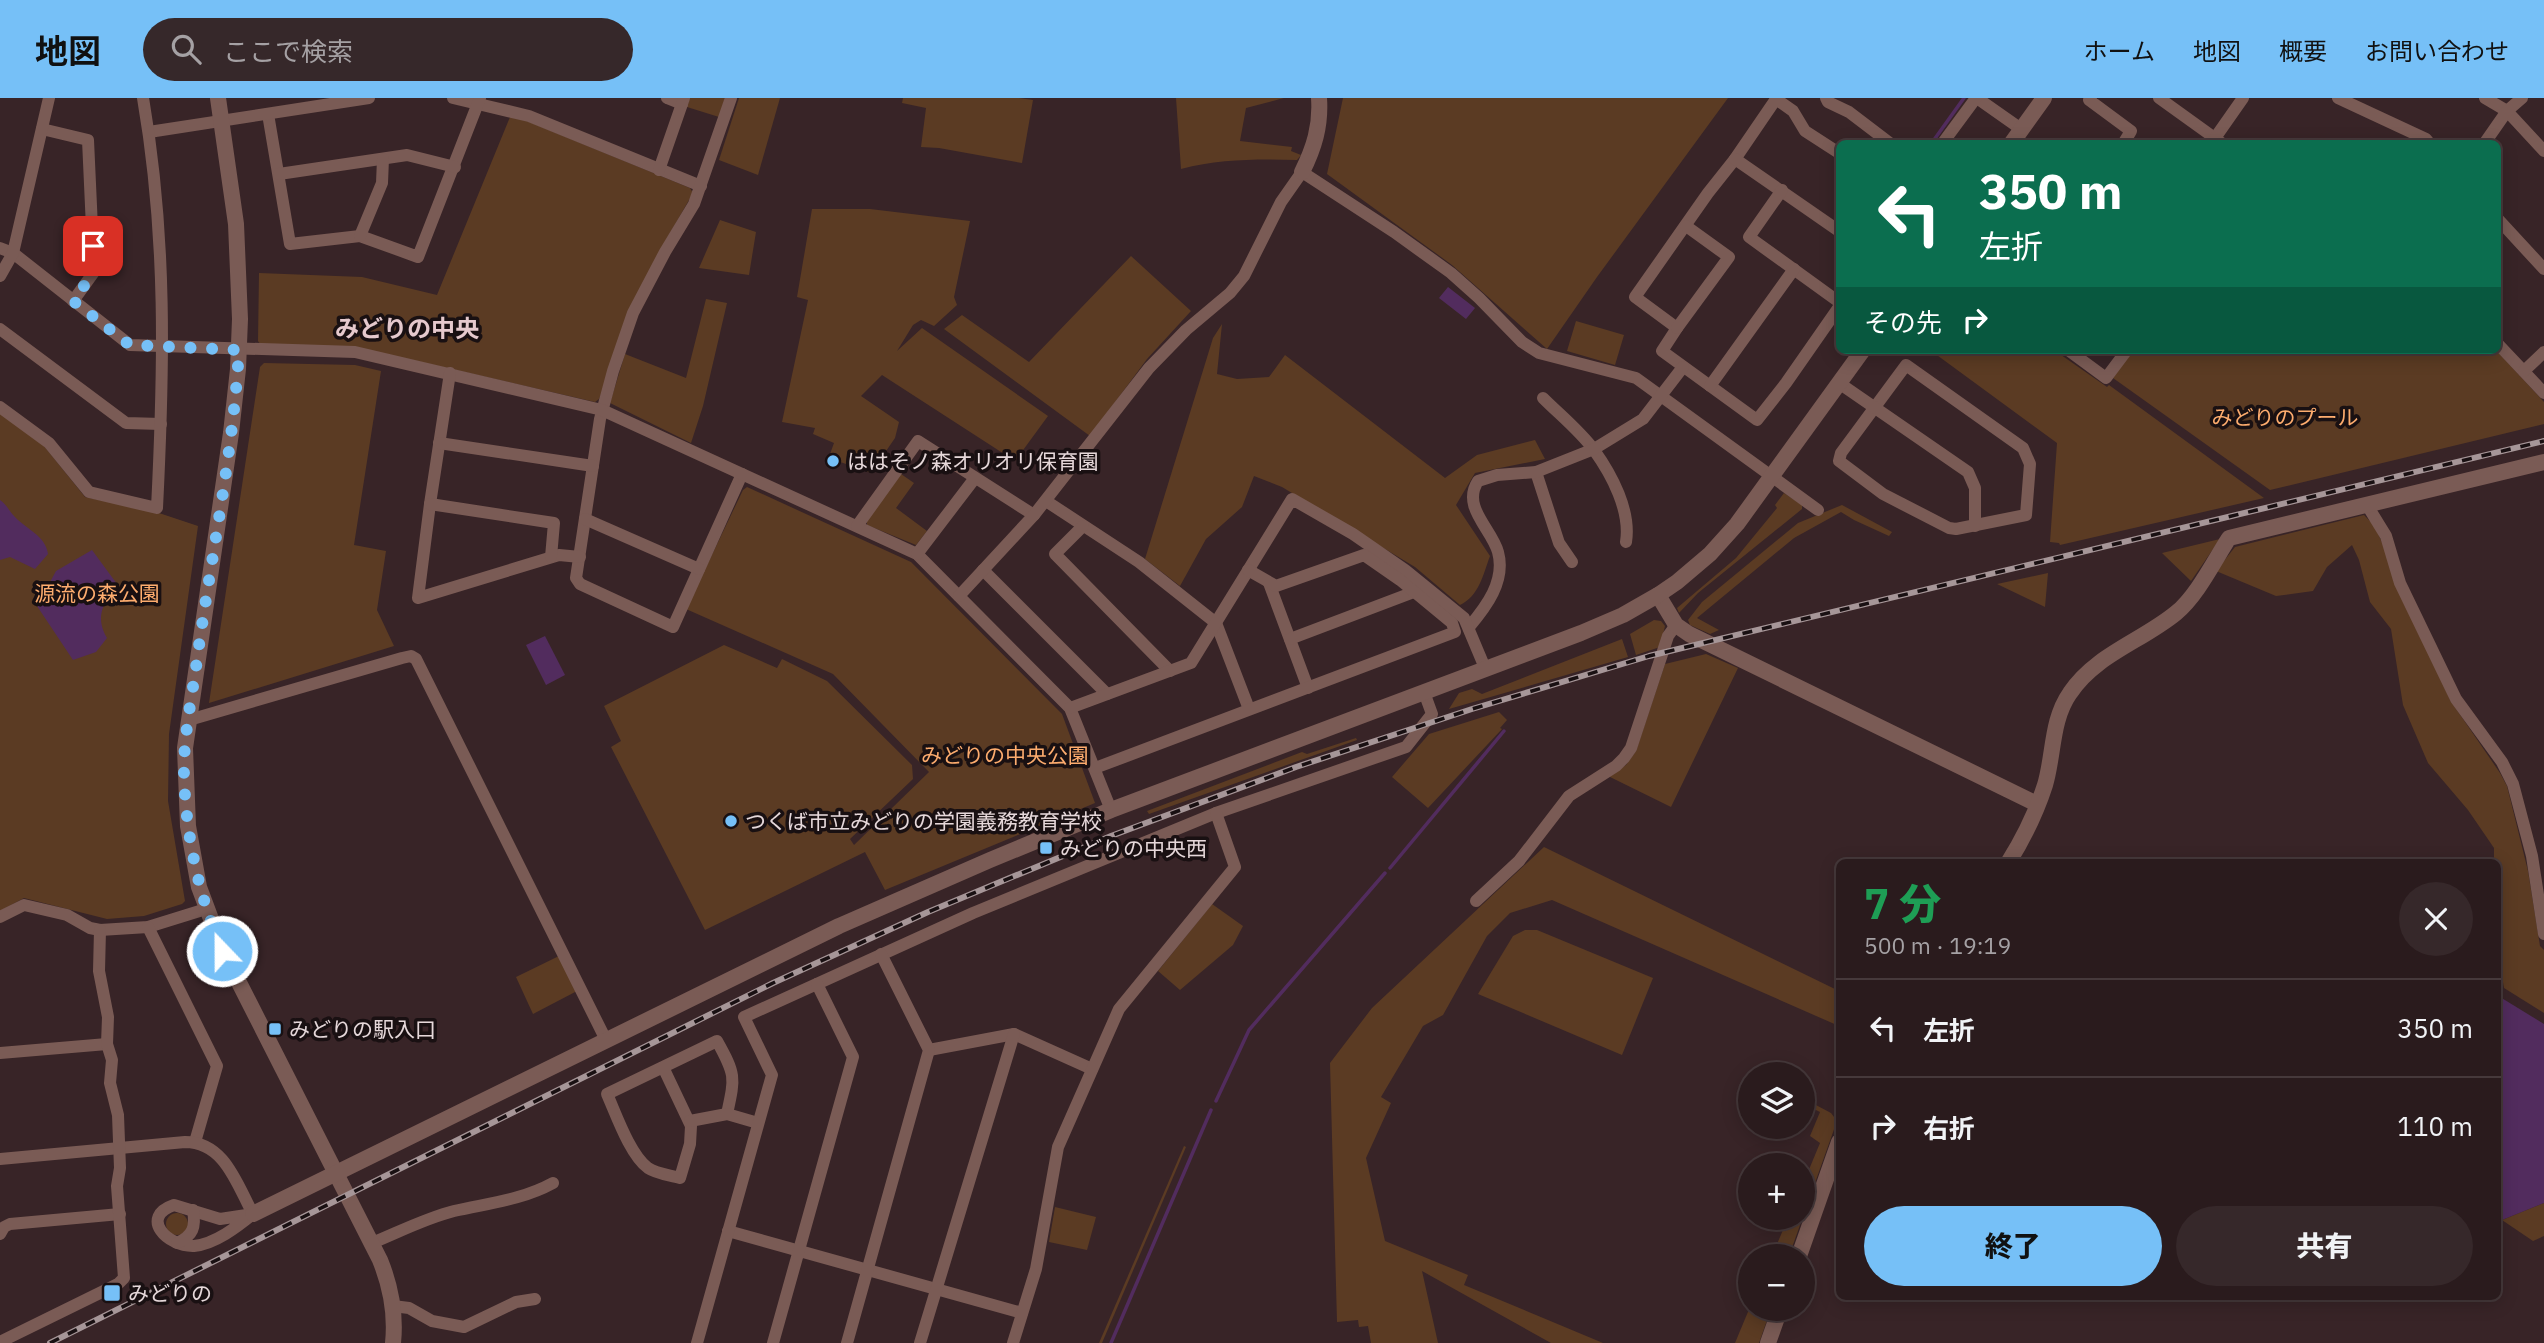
<!DOCTYPE html>
<html lang="ja">
<meta charset="utf-8">
<style>
:root{--surface:#2a1b1d;--page:#36282a;--text:#f1f3f6;--muted:#a5a1a4;--line:#46393b;--accent:#76c0f7}
body{margin:0;font-family:"IBM Plex Sans","Noto Sans JP",sans-serif;background:var(--page);color:var(--text);height:100vh;display:flex;flex-direction:column;font-size:26px;white-space:nowrap}
*{box-sizing:border-box;margin:0}
p{font-size:23px;color:var(--muted)}
.icon{flex:none;width:38px;height:38px;fill:none;stroke:currentColor;stroke-width:2;stroke-linecap:round;stroke-linejoin:round}
.map{position:relative;flex:1;overflow:hidden}
.sheet{position:absolute;left:1836px;top:761px;width:665px;height:441px;display:flex;flex-direction:column;background:var(--surface);border-radius:10px;box-shadow:0 4px 18px #0003,0 0 0 2px var(--line)}
.sheet>*{flex:none}
.banner{position:absolute;left:1836px;top:42px;width:665px;height:214px;border-radius:10px;box-shadow:0 4px 18px #0003,0 0 0 2px var(--line);background:#0b6e4f;color:#fff;overflow:hidden}
.buttons{position:absolute;left:1738px;top:964px;display:grid;gap:14px}
.buttons a{display:grid;place-items:center;width:77px;height:77px;border-radius:50%;background:var(--surface);box-shadow:0 4px 18px #0003,0 0 0 2px var(--line);font-size:35px}
.pin{position:absolute;display:grid;place-items:center;width:60px;height:60px;color:#fff;margin:-30px;border-radius:14px;box-shadow:0 4px 10px #0006}
.me{position:absolute;width:77px;margin:-38px;rotate:338deg;stroke-linejoin:round;filter:drop-shadow(0 0 5px #0008)}
.turn{display:flex;align-items:center;gap:24px;height:147px;padding:0 28px;font-size:32px}
.turn .icon{width:91px;height:91px;stroke-width:2.5}
.turn b{display:block;font-size:49px;line-height:60px}
.then{display:flex;align-items:center;height:66px;padding:0 28px;background:#0003;gap:14px;font-size:26px}
.round{display:grid;place-items:center;flex:none;width:74px;height:74px;border-radius:37px;background:var(--page)}
.summary{display:flex;align-items:center;justify-content:space-between;height:119px;padding:0 28px}
h1{font-size:42px;font-weight:800;line-height:52px;color:#1e9e55}
.primary-button{display:flex;gap:14px;margin-top:auto;padding:14px 28px}
.primary-button a{flex:1;height:80px;border-radius:42px;background:var(--accent);color:#111;font-size:28px;font-weight:800;line-height:80px;text-align:center}
.primary-button a+a{background:var(--page);color:var(--text)}
ul{padding:0;list-style:none}
li{display:flex;align-items:center;gap:21px;height:98px;padding:0 28px;border-top:2px solid var(--line)}
li div{flex:1}
li b{display:block;font-size:26px}
li em{font-style:normal}
header{display:flex;align-items:center;gap:42px;box-sizing:border-box;height:98px;padding:0 35px;background:var(--accent);color:#111}
header strong{font-size:33px}
nav{display:flex;gap:38px;margin-inline-start:auto;font-size:24px}
.search{width:490px;height:63px;background:var(--page);display:flex;align-items:center;gap:18px;box-sizing:border-box;padding:0 24px;border-radius:38px;color:var(--muted);font-size:26px}
.map>svg:first-child{display:block}
.green{fill:#5b3b23}
.water{fill:#522c5e}
.lines{fill:none;stroke-linecap:round;stroke-linejoin:round}
.stream{stroke:#522c5e;stroke-width:3.5}
.minor{stroke:#7a5b55;stroke-width:12}
.tertiary{stroke:#7a5b55;stroke-width:16}
.rail-casing{stroke:#a69698;stroke-width:6}
.rail{stroke:#191012;stroke-width:3.5;stroke-dasharray:10;stroke-linecap:butt}
.route{stroke:#76c0f7;stroke-width:12;stroke-dasharray:0 21.6}
.poi-dot{fill:#76c0f7;stroke:#191012;stroke-width:2.5}
.labels{text-anchor:middle;dominant-baseline:central;stroke-width:7;stroke-linejoin:round;paint-order:stroke}
.park-label{font-size:21px;fill:#fdac6e;stroke:#191012}
.poi-label{font-size:21px;fill:#e6d8da;stroke:#191012;text-anchor:start}
.quarter-label{font-size:24px;font-weight:bold;fill:#e5c9cd;stroke:#191012}
</style>
<header>
<strong>地図</strong>
<div class="search"><svg class="icon" aria-label="search" viewBox="0 0 24 24"><circle cx="10" cy="10" r="6"/><path d="M15 15l6 6"/></svg>ここで検索</div>
<nav><a>ホーム</a><a>地図</a><a>概要</a><a>お問い合わせ</a></nav>
</header>
<div class="map">
<svg width="2544" height="1245" viewBox="0 0 2544 1245">
<rect width="100%" height="100%" fill="#382427"/>
<g class="green">
<polygon points="690,0 725,0 719,19 687,9"/>
<polygon points="739,0 780,0 758,77 719,62"/>
<polygon points="903,0 1019,0 1033,2 1022,65 939,50 921,49 926,10 902,5"/>
<path d="M1176,0H1284L1246,10L1240,43L1292,49L1291,53L1301,57L1297,62C1257,61 1220,61 1181,71Z"/>
<polygon points="1343,0 1728,0 1597,179 1547,251 1452,167 1327,76"/>
<polygon points="510,19 527,23 690,90 693,95 661,151 599,301 595,304 360,250 261,247 258,243 259,175 362,179 437,197"/>
<polygon points="812,111 870,111 970,123 954,199 957,207 934,228 921,222 913,227 897,253 922,230 1048,318 1015,363 882,277 861,298 899,324 895,340 871,375 832,361 830,356 834,345 813,336 815,330 782,324 808,202 797,199"/>
<polygon points="720,122 756,134 749,177 699,170"/>
<polygon points="1131,158 1191,213 1147,261 1090,338 944,231 962,217 1029,264"/>
<polygon points="706,201 727,205 703,308 691,345 610,305 625,256 686,280"/>
<polygon points="1576,223 1624,237 1615,267 1567,253"/>
<path d="M1222,226L1217,276L1237,281L1269,279L1285,257L1445,380L1477,357L1535,342L1545,361L1475,375L1456,407L1490,458C1483,477 1479,498 1460,507L1415,469L1282,389L1254,378L1242,409L1206,441L1180,488L1145,461L1213,240Z"/>
<polygon points="1930,252 2054,252 2107,289 2109,287 2264,400 2060,447 2059,445 2050,444 2057,345"/>
<polygon points="2133,252 2496,252 2544,304 2544,326 2270,392 2113,280"/>
<polygon points="264,265 355,267 381,273 354,447 386,453 377,512 394,548 209,605 260,269"/>
<polygon points="0,315 44,348 85,399 156,414 198,428 169,636 168,703 185,803 182,806 144,818 107,821 24,800 0,813"/>
<polygon points="901,376 914,385 896,410 927,433 916,447 867,427 867,422"/>
<polygon points="747,389 911,464 1062,616 1095,705 885,792 865,754 705,832 611,649 621,643 604,608 724,547 777,570 782,561 827,583 912,667 913,681 850,741 854,747 929,674 833,576 686,511 743,392"/>
<polygon points="1784,395 1802,407 1802,411 1698,495 1679,515 1677,510 1736,460 1777,410 1775,407"/>
<polygon points="1842,407 1892,434 1889,438 1854,422 1841,414 1794,440 1697,520 1719,532 1710,536 1690,527 1688,522 1702,504 1798,425"/>
<polygon points="2364,417 2374,427 2386,453 2450,602 2500,675 2507,688 2528,773 2540,848 2544,852 2544,915 2504,890 2497,850 2497,765 2494,765 2494,750 2468,712 2428,665 2403,607 2391,531 2370,504 2359,462 2352,447 2327,469 2313,493 2276,498 2216,473 2235,449"/>
<polygon points="2220,441 2191,483 2162,455"/>
<polygon points="2048,475 2045,509 1997,486"/>
<polygon points="1654,522 1661,523 1665,528 1660,549 1636,557 1630,536"/>
<polygon points="1622,541 1628,559 1449,611 1459,595 1472,591 1482,596"/>
<polygon points="1706,556 1738,570 1671,709 1608,678 1626,667 1636,653 1665,566"/>
<polygon points="1499,614 1507,622 1500,630 1502,631 1428,710 1392,679 1429,636"/>
<polygon points="1356,640 1357,642 1149,716 1147,713 1302,654 1307,656"/>
<polygon points="1544,749 1839,893 1839,928 1552,802 1510,815 1487,838 1443,917 1423,928 1381,999 1391,1005 1366,1060 1385,1143 1468,1177 1464,1187 1603,1245 1551,1245 1422,1173 1438,1245 1371,1245 1368,1228 1359,1229 1358,1222 1337,1224 1330,965 1372,910"/>
<polygon points="1212,806 1243,828 1233,847 1180,892 1158,873"/>
<polygon points="1525,832 1537,832 1653,880 1622,957 1478,896 1513,838"/>
<polygon points="559,858 577,893 533,916 516,879"/>
<polygon points="1814,1006 1831,1015 1837,1023 1789,1158 1772,1158 1788,1120 1802,1120 1803,1086 1820,1045 1810,1038 1820,1014 1812,1010"/>
<polygon points="1184,1048 1186,1049 1102,1245 1099,1245"/>
<polygon points="2544,1105 2544,1138 2533,1143 2502,1122"/>
<polygon points="1055,1109 1096,1119 1087,1152 1049,1144"/>
<circle cx="177" cy="1126" r="11"/>
<polygon points="1750,1209 1771,1211 1759,1245 1735,1245"/>
</g>
<g class="water">
<polygon points="1448,189 1475,210 1466,221 1439,200"/>
<path d="M0,402C7,407 9,413 15,419C26,431 46,438 48,456L35,471L10,459L0,462Z"/>
<path d="M92,452L117,486L116,491C101,506 96,521 107,540L96,554L73,562L37,508L56,473Z"/>
<polygon points="545,538 565,577 546,587 526,547"/>
<polygon points="2500,899 2544,926 2544,1105 2497,1124 2497,903"/>
</g>
<g class="lines">
<g class="stream">
<polyline points="1931,46 1964,0"/>
<polyline points="1390,770 1504,633"/>
<polyline points="1216,1003 1249,932 1385,775"/>
<polyline points="1111,1245 1211,1012"/>
</g>
<g class="minor">
<polyline points="453,0 529,18 701,88"/>
<polyline points="667,0 682,6"/>
<polyline points="731,0 694,106 665,154 633,215 613,273 600,321 576,480 580,486 673,529 742,376"/>
<polyline points="1826,0 1828,4 1849,14 1891,46"/>
<polyline points="1977,0 2021,31"/>
<polyline points="2091,0 2089,2 2131,33 2123,46"/>
<polyline points="2159,0 2223,46"/>
<polyline points="2338,0 2426,41 2430,46"/>
<polyline points="2485,0 2507,13 2544,53"/>
<polyline points="268,16 290,146 360,138 418,159 480,0"/>
<polyline points="42,31 88,42 94,174 73,203"/>
<polyline points="149,34 369,0"/>
<polyline points="2215,40 2243,0"/>
<polyline points="1942,46 1976,0"/>
<polyline points="2484,46 2507,13 2522,0"/>
<polyline points="1839,55 1805,33 1793,13 1776,1 1735,61 1708,95 1635,199 1677,230 1662,253 1757,322 1786,285 1839,209"/>
<polyline points="1735,61 1839,133"/>
<polyline points="659,72 684,0"/>
<polyline points="279,76 407,57 455,69"/>
<polyline points="1782,92 1749,139 1839,204"/>
<polyline points="2497,120 2544,171"/>
<polyline points="360,138 382,85 383,61"/>
<polyline points="0,150 13,155 130,247 355,254 602,312 917,456 1070,610 1111,712"/>
<polyline points="0,178 13,155 49,0"/>
<polyline points="1677,230 1729,159 1686,128"/>
<polyline points="0,231 126,325 161,326"/>
<polyline points="2497,245 2544,295"/>
<polyline points="2068,252 2106,280 2127,252"/>
<polygon points="1906,267 2023,350 2030,366 2026,417 1956,431 1949,430 1883,396 1839,363 1841,355"/>
<polyline points="2524,273 2544,254"/>
<polyline points="450,275 430,406 418,500 559,457 580,459"/>
<polyline points="1839,285 1968,374 1975,390 1975,428"/>
<polyline points="1710,288 1794,171"/>
<path d="M1543,300C1560,317 1580,333 1594,352C1612,377 1631,413 1626,444"/>
<path d="M0,309L49,345L89,394L157,410C164,270 167,139 143,0"/>
<polyline points="439,345 593,368"/>
<polyline points="1536,374 1559,445 1572,464"/>
<polyline points="1046,403 1139,464 1216,525 1249,611"/>
<polyline points="430,406 554,425 551,459"/>
<polyline points="2367,407 2386,438 2400,485 2456,601 2502,664 2513,686 2532,758 2544,836"/>
<polyline points="585,421 699,471"/>
<polyline points="857,428 918,343 1034,417"/>
<polyline points="1083,428 1055,456 1170,573"/>
<polyline points="917,456 975,380"/>
<polyline points="983,472 1107,596"/>
<polyline points="1269,485 1308,590"/>
<polyline points="959,498 1034,417 1149,270 1186,232 1230,195 1244,178 1281,104 1302,74 1394,134 1451,175 1479,200 1522,244 1539,255 1636,280 1818,412"/>
<path d="M1469,529C1486,509 1506,483 1498,454C1492,431 1461,409 1478,383L1497,377L1536,374L1594,351L1643,321L1683,269"/>
<polyline points="1290,541 1414,494"/>
<polyline points="1070,610 1191,565 1292,401 1353,436 1405,472 1464,520 1485,570"/>
<polyline points="189,622 402,560 411,558 416,561 606,942"/>
<polyline points="1095,670 1455,534 1452,525 1400,482 1364,457 1276,488 1248,472"/>
<polyline points="1476,803 1519,763 1569,698 1616,668 1624,660 1631,650 1668,538 1676,527"/>
<polyline points="0,819 24,807 67,817 90,830 100,832 148,829 206,811"/>
<polyline points="148,829 217,968 195,1044"/>
<polyline points="929,952 1014,936 1092,971"/>
<polyline points="0,955 107,946"/>
<path d="M663,969L691,1028L690,1046L680,1080C670,1077 657,1076 648,1070C630,1057 616,1016 607,996L717,943C736,977 735,979 727,1016"/>
<polyline points="690,1023 727,1016 758,1025"/>
<path d="M0,1061L185,1044C225,1044 237,1087 253,1116"/>
<path d="M174,1107L220,1121L253,1116C237,1129 215,1146 194,1148C167,1149 139,1119 174,1107Z"/>
<polyline points="728,1133 1022,1215"/>
<polyline points="0,1136 4,1129 10,1126 120,1116"/>
<path d="M177,1145C193,1138 196,1129 193,1112"/>
<path d="M372,1145C399,1134 426,1120 454,1113C489,1105 522,1102 553,1085"/>
<polyline points="393,1208 409,1210 432,1223 464,1229 516,1204 535,1201"/>
<polyline points="2,1243 118,1186 124,1180 117,1088 120,1070 118,1017 110,985 112,962 107,946 108,919 99,873 100,832"/>
<polyline points="697,1245 772,977 744,919 973,815 1216,715 1406,649 1432,616 1424,594"/>
<polyline points="773,1245 853,959 817,886"/>
<polyline points="847,1245 929,952 881,856"/>
<polyline points="920,1245 1014,936"/>
<polyline points="1013,1245 1036,1171 1058,1049 1119,911 1235,769 1216,715"/>
</g>
<g class="tertiary">
<path d="M218,0L236,126L240,221L238,271L231,335L185,650L188,728L199,789L223,853L380,1162C391,1189 396,1216 393,1245"/>
<polyline points="2011,46 2044,0"/>
<path d="M1302,74C1314,50 1321,28 1319,0"/>
<polyline points="1658,497 1676,527 1689,536 2037,706"/>
<path d="M2008,765C2023,741 2036,715 2045,687C2054,657 2051,622 2070,595C2095,557 2142,543 2176,515C2197,498 2214,463 2229,440L2544,364"/>
<polyline points="253,1116 839,828 990,762 1111,712 1581,535 1623,517 1658,497 1677,484 1710,456 1737,426 1863,252"/>
<polyline points="1799,1158 1839,1044"/>
<polyline points="1768,1245 1780,1211"/>
</g>
<g class="rail-casing">
<polyline id="rail" points="50,1245 773,885 928,814 1111,738 1296,669 1472,611 1649,558 2544,343"/>
</g>
<use href="#rail" class="rail"/>
</g>
<g class="lines">
<path class="route" d="M93,148L94,174L73,203L130,247L239,252C233,356 211,459 197,562C192,600 183,639 184,678C186,739 199,797 222,853"/>
</g>
<g class="poi-dot">
<circle cx="833" cy="363" r="7"/>
<circle cx="731" cy="723" r="7"/>
<rect x="1039" y="743" width="14" height="14" rx="3.5"/>
<rect x="268" y="924" width="14" height="14" rx="3.5"/>
<rect x="103" y="1186" width="18" height="18" rx="3.5"/>
</g>
<g class="labels">
<g class="park-label">
<text x="2285" y="319">みどりのプール</text>
<text x="97" y="495">源流の森公園</text>
<text x="1005" y="657">みどりの中央公園</text>
</g>
<g class="poi-label">
<text x="847" y="363">ははそノ森オリオリ保育園</text>
<text x="745" y="723">つくば市立みどりの学園義務教育学校</text>
<text x="1060" y="750">みどりの中央西</text>
<text x="289" y="931">みどりの駅入口</text>
<text x="128" y="1195">みどりの</text>
</g>
<g class="quarter-label">
<text x="407" y="230">みどりの中央</text>
</g>
</g>
</svg>
<div class="buttons">
<a><svg class="icon" aria-label="layers" viewBox="0 0 24 24"><path d="M12 4l9 5-9 5-9-5zM3 14l9 5 9-5"/></svg></a>
<a>+</a>
<a>−</a>
</div>
<div class="pin" style="left:93px;top:148px;background:#d93025"><svg class="icon" aria-label="arrive" viewBox="0 0 24 24"><path d="M6 21V4h12l-3 4 3 4H6"/></svg></div>
<svg class="me" style="left:222px;top:853px" viewBox="-20 -20 40 40"><circle r="17" fill="#76c0f7" stroke="#fff" stroke-width="3"/><path d="M0-11L8 9 0 5-8 9z" fill="#fff"/></svg>
<div class="banner">
<div class="turn"><svg class="icon" aria-label="left" viewBox="0 0 24 24"><path d="M17 20v-9H6M10 6l-5 5 5 5"/></svg><div><b>350 m</b>左折</div></div>
<div class="then">その先<svg class="icon" aria-label="right" viewBox="0 0 24 24"><path d="M7 20v-9h11M14 6l5 5-5 5"/></svg></div>
</div>
<section class="sheet">
<div class="summary"><div><h1>7 分</h1><p>500 m · 19:19</p></div><a class="round"><svg class="icon" aria-label="close" viewBox="0 0 24 24"><path d="M6 6l12 12M18 6L6 18"/></svg></a></div>
<ul>
<li><svg class="icon" aria-label="left" viewBox="0 0 24 24"><path d="M17 20v-9H6M10 6l-5 5 5 5"/></svg><div><b>左折</b></div><em>350 m</em></li>
<li><svg class="icon" aria-label="right" viewBox="0 0 24 24"><path d="M7 20v-9h11M14 6l5 5-5 5"/></svg><div><b>右折</b></div><em>110 m</em></li>
</ul>
<div class="primary-button"><a>終了</a><a>共有</a></div>
</section>
</div>
